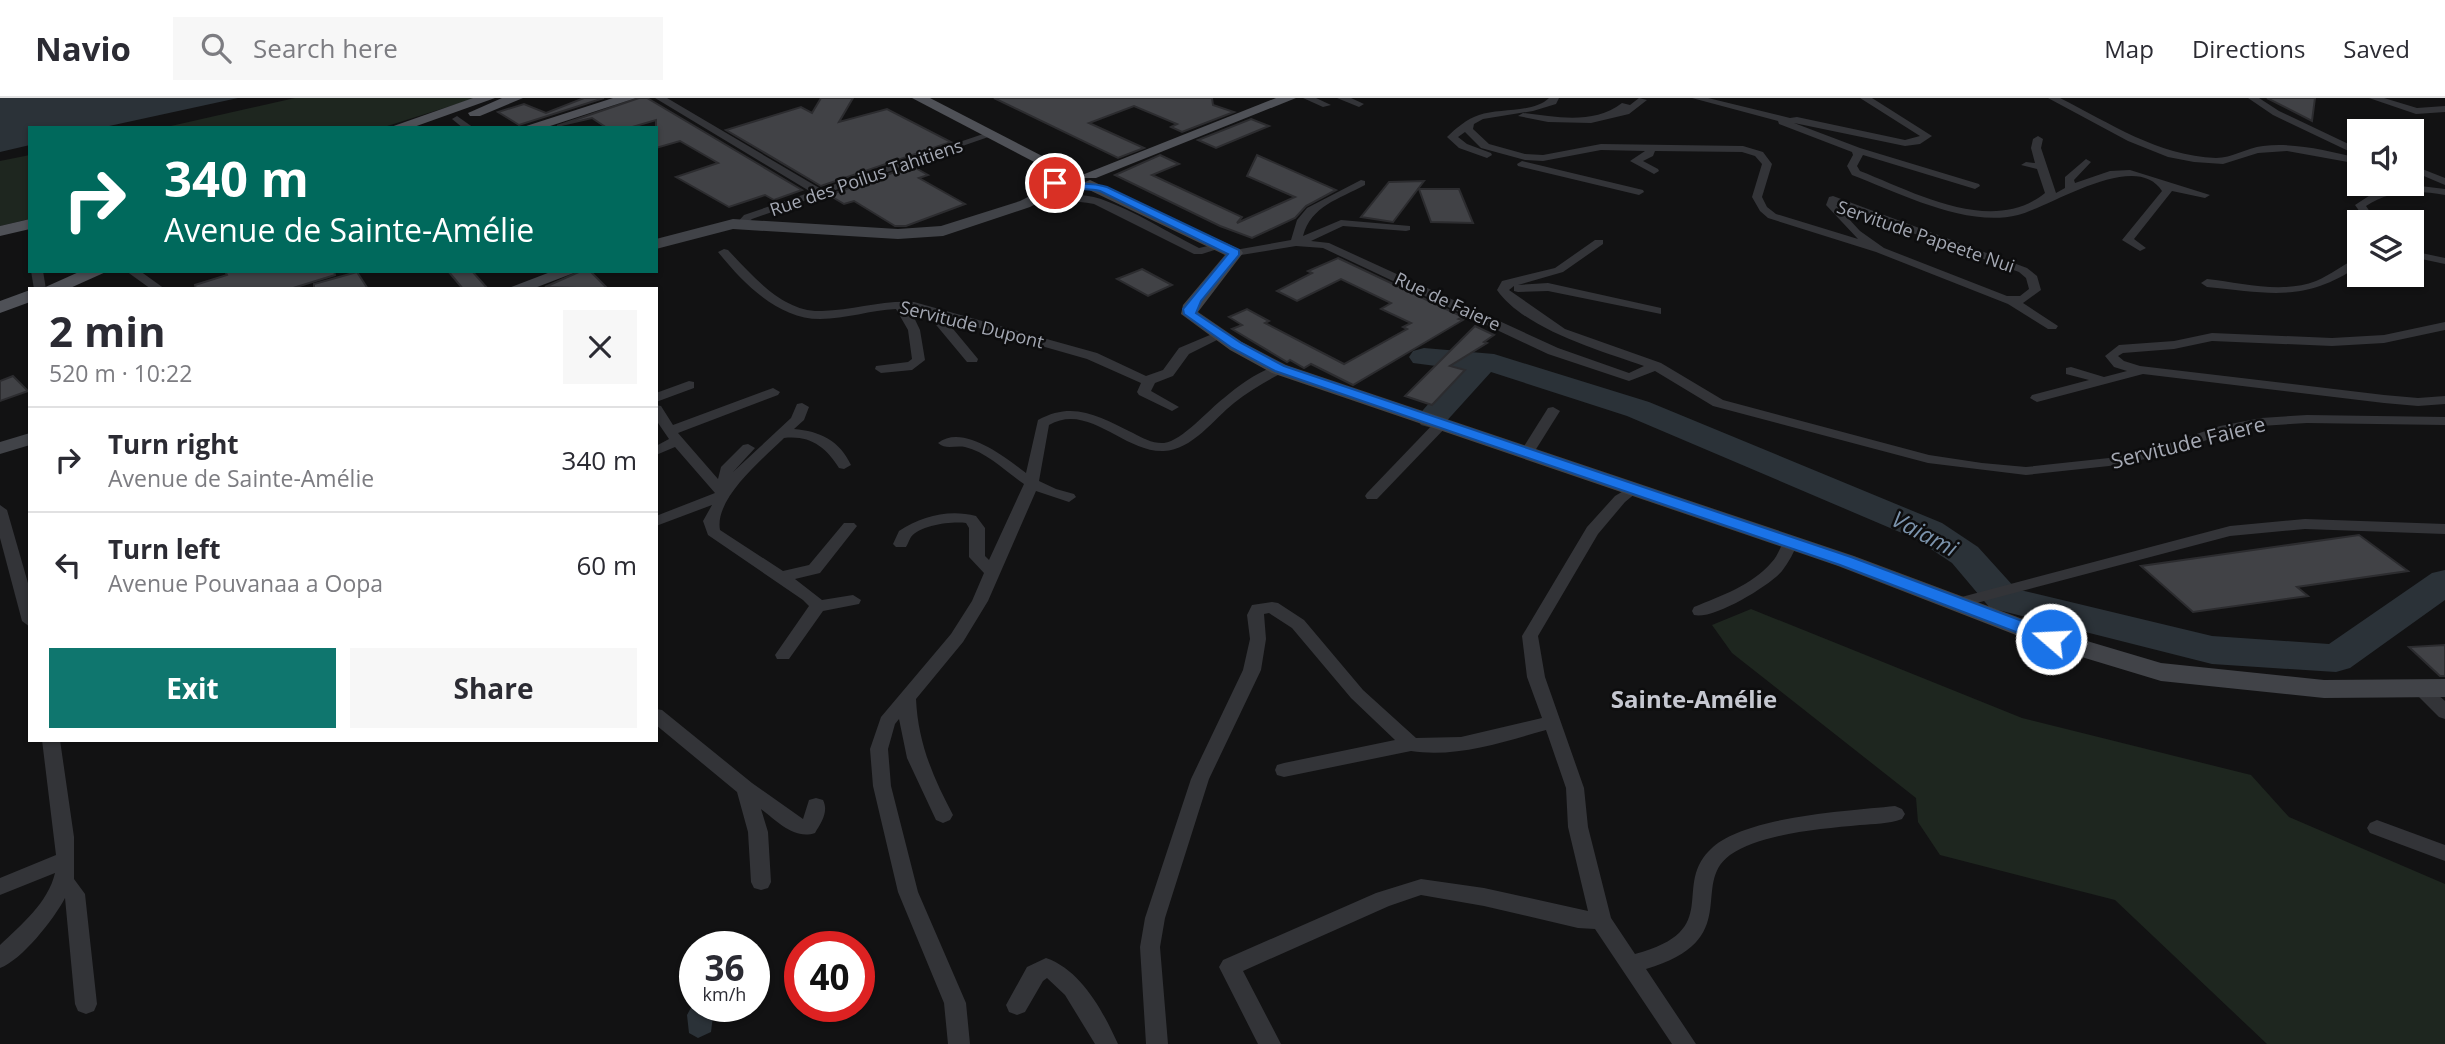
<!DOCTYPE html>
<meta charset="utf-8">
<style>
:root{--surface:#fff;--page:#f7f7f7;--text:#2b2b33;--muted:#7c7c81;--line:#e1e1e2;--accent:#0f766e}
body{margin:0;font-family:"Open Sans",sans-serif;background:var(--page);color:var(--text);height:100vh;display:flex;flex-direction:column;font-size:26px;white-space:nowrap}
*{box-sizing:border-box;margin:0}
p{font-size:23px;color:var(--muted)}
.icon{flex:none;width:38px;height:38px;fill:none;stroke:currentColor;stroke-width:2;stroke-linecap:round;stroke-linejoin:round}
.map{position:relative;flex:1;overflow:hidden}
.side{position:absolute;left:28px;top:189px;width:630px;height:455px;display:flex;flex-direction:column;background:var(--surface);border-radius:0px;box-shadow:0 2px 5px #0004}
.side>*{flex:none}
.guide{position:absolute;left:28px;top:28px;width:630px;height:147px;border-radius:0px;box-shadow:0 2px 5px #0004;background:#00695c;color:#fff;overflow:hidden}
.controls{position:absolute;left:2347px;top:21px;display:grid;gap:14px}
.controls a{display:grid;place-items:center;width:77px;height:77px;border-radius:0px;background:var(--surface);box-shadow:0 2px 5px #0004;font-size:35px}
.speed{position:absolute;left:679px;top:833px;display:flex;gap:14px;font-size:35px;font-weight:700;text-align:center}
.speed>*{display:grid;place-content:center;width:91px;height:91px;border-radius:50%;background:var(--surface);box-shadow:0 2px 5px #0004;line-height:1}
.speed small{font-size:18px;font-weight:400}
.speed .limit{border:10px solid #d22;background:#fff;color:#111}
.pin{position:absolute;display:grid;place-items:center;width:60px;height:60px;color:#fff;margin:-30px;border:4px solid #fff;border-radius:50%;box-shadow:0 2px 7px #0007}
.me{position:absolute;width:77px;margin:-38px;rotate:289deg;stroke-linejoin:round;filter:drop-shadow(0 0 5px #0008)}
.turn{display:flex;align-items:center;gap:24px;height:147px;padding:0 21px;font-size:32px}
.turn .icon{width:91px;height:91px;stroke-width:2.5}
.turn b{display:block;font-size:49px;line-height:60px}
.round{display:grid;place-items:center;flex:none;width:74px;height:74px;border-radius:0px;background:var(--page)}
.overview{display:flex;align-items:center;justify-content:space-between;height:119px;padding:0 21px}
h1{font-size:42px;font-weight:700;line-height:52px}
.primary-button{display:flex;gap:14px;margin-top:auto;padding:14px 21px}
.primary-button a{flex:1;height:80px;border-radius:0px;background:var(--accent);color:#fff;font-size:28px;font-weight:700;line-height:80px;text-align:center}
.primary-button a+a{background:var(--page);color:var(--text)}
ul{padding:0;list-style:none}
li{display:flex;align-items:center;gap:21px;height:105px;padding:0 21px;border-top:2px solid var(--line)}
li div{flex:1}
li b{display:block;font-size:26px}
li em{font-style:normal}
header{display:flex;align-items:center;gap:42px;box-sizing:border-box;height:98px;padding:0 35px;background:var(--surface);border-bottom:2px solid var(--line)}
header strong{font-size:33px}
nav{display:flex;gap:38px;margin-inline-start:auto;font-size:24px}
.search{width:490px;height:63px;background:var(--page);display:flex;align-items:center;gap:18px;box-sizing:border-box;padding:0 24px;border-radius:0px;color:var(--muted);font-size:26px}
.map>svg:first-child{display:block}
.green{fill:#1e261f}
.water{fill:#2b3238}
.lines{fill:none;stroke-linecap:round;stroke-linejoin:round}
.river{fill:#2b3238;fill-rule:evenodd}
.building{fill:#414246;stroke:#2c2c2f;stroke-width:2}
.street{fill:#333438;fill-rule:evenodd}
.secondary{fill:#414348;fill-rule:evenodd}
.primary{fill:#4f5157;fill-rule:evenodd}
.route{fill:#1a73e8;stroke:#114b97;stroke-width:2}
.labels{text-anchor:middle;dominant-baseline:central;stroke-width:5;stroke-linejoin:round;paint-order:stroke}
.far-street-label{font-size:18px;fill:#a4a8b3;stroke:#0d0d0e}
.street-label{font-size:21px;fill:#a4a8b3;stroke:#0d0d0e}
.water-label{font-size:23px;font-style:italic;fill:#7c94ad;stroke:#0d0d0e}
.quarter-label{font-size:24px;font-weight:bold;fill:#c5c7d0;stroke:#0d0d0e}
</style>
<header>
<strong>Navio</strong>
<div class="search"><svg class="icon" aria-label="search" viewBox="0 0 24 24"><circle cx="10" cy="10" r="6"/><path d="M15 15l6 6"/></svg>Search here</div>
<nav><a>Map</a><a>Directions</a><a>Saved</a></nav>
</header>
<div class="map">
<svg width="2445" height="946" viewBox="0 0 2445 946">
<rect width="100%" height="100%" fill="#121213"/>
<g class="green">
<polygon points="295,0 476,0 381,30 162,30"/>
<polygon points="30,57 30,121 0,128 0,63"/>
<polygon points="1751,511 2022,620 2251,677 2289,719 2445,786 2445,946 2267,946 2115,802 1940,757 1918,724 1916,700 1732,555 1712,527"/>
</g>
<g class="water">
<polygon points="0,0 238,0 100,30 30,30 30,47 0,54"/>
<polygon points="694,904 695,908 709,908 713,918 711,934 698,940 689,935 687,917"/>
</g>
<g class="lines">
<polygon class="river" points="1424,250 1494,256 1649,304 1942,425 1978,449 2016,491 2212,538 2329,546 2432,475 2445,472 2445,502 2350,570 2336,574 2212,566 1990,510 1952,465 1916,441 1627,318 1491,274 1443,327 1432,330 1421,327 1416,320 1459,271 1413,265 1409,259 1413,253"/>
</g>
<g class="building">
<polygon points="584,0 604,0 519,27 498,14 524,6 546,15"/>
<polygon points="639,0 647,0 802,92 774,102 765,97 729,109 676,79 718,65 680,43 656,50 656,22 629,30 607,30 592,20 557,28"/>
<polygon points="821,0 853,0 839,24 887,11 951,44 821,88 726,32 801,9 812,15"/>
<polygon points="994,0 1212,0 1213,7 1234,14 1182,34 1171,29 1177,26 1134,8 1089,25 1144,50 1118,60"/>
<polygon points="2267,0 2315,0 2312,23"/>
<polygon points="1251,21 1269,28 1216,50 1198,42"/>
<polygon points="1160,57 1179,66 1152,77 1242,119 1237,125 1295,99 1247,78 1257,57 1336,92 1306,108 1295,120 1252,140 1220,128 1115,77"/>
<polygon points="912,68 928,77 919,80 965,106 906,128 895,128 854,103 844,106 829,97"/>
<polygon points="1424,83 1393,124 1361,119 1389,84"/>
<polygon points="1419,91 1459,91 1473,125 1431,124"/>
<polygon points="1338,160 1463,219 1459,221 1463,222 1353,287 1311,266 1304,270 1290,262 1287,264 1232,231 1242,227 1229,219 1247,211 1269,223 1265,225 1344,266 1407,231 1403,229 1411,225 1381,211 1391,205 1341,181 1297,203 1277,193 1312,175 1308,173"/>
<polygon points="1142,171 1172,187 1148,198 1117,181"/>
<polygon points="225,173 334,173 335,177 290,191 196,191 195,187 227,177"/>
<polygon points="448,173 472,173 488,191 463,191"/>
<polygon points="581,173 590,173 608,191 545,189"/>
<polygon points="357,174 368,191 314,191 314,186"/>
<polygon points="1475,228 1494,237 1484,244 1487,245 1450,268 1465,272 1432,307 1405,298"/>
<polygon points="13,278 28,293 0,303 0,283"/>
<polygon points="2359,437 2408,473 2297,489 2308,498 2193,514 2141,468"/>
<polygon points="2445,547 2445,578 2440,578 2409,549"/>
</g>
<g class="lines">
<g class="street">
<polygon points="655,0 667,0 821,91 989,34 997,36 752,121 741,129 736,126 744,117 811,94"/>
<polygon points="1303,0 1316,0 1331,7 1323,9"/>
<polygon points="1337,0 1351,0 1364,6 1359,9"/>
<path d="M1549,0H1559L1556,6L1533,13L1483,21L1474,26L1473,31L1489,46L1525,56L1543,57L1601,46L1743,48L1763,54L1772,66L1762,99L1767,109L1776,116L1858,141L1826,107L1829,99L1833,98L2027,170L2037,178L2041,192L2023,205L2058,228L2056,231H2048L2008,206L1876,154L1768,120L1760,113L1752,99L1762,66L1755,58L1742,54L1655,53L1653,58L1643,63L1658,71L1659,73L1654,76L1630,63L1645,53L1601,52L1543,63L1525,62L1481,50L1465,34L1458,39L1467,46L1491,55L1492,57L1487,60L1459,50L1447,39C1456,30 1467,21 1479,17C1499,10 1534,15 1549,0ZM1836,107L2019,174L2026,180L2029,191L2020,198H2007L1884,150L1860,133Z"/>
<path d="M1639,0L1647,2L1629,16L1591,25L1548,24L1518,18L1523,15C1557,19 1593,27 1622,5L1630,7Z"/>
<path d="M1692,0H1708L1790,20L1797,19L1905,42L1920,38L1860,0H1872L1932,38L1920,46L1905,48L1794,25L1860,50L1979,86L1980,88L1975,91L1863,57L1857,68L1860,73C1914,94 1992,138 2045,95L2037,71L2021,67L2026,64L2035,65L2031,50L2033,41L2038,38L2043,41L2041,50L2056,95L2065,90V79L2086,61L2091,64L2074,82L2075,85L2110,73L2130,72L2210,97L2205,100L2172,93L2134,141L2146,150L2140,153L2122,142L2162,93C2136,51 2050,109 2018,117C1966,130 1900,95 1852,77L1847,68L1853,57L1852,54L1779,26L1778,23Z"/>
<path d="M2048,0H2060C2110,25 2158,58 2216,60C2232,60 2246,50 2263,48C2295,44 2328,53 2359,60V66L2287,53L2258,55L2223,66L2194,64L2168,59L2128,43Z"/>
<polygon points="2248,0 2259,0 2279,13 2359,51 2359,58 2273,17"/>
<polygon points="2369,0 2384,0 2417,10 2445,8 2445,14 2416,16"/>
<polygon points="457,18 474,30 463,30 452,21"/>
<polygon points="1522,63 1643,92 1644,94 1639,97 1518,68 1517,66"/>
<polygon points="2412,67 2445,80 2445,87 2412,73"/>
<path d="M1361,82L1365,83V87C1339,101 1311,108 1303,138L1341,122L1410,128V132L1406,133L1343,128L1311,143L1329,145L1558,250L1629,275L1644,268C1601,253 1524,231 1497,192L1502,183L1555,170L1595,142H1603V146L1563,174L1518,187L1548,185L1661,210V216L1548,193L1518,194L1514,193V188L1509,192L1565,231L1661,265L1723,302L1929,357L1982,365L2026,369L2109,360L2153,351L2220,328L2261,320L2307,317L2445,319V327L2307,325L2261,328L2228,335L2156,359L2109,368L2026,377L1928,365L1713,308L1655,273L1629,283L1548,256L1323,150L1296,148L1235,158L1229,155L1235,152L1291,142L1297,122L1307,110Z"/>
<path d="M2412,87L2445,91V97C2417,92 2390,92 2366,108L2377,124H2367L2355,107L2375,94Z"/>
<path d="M1042,94C1062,99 1082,94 1101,101C1135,113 1167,134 1199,150L1221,145L1227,148L1202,156H1194L1094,106C1075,102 1057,105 1038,99V95Z"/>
<path d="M724,151L728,152C752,177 783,215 822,213C854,212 882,202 914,204L1097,255L1146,278L1163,272L1179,250L1217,234L1221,233L1227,237L1189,256L1173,278L1155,285L1151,293L1179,309L1172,313L1139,297L1137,294L1141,285L1087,261L944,220L978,261L977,264H967L927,216L910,211L920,232L925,262L912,272L881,275L875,271L876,268L908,264L912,261L908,232L896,211C871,212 846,221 820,221C778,221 743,185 718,154Z"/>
<polygon points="2412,153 2445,160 2445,166 2412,159"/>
<path d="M2359,160V168C2303,205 2270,195 2207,189L2201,185L2207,181C2242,185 2282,196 2316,183C2331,177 2344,165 2359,160Z"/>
<polygon points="31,173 43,173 46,191 34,191"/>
<polygon points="126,173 140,173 165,191 151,191"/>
<polygon points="2445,224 2445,232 2384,245 2332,248 2212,243 2174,251 2123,255 2118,258 2124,263 2140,268 2384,297 2418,300 2445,298 2445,306 2418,308 2384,305 2143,276 2037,304 2030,300 2032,297 2089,282 2066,276 2066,270 2071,269 2104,279 2127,273 2114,269 2105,258 2119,247 2174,243 2212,235 2332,240 2384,237"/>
<path d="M1279,267L1284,268V274C1266,283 1249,293 1234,305C1214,321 1192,352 1164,353C1124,355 1089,304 1049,327L1039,383L1056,391L1074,396L1076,399L1069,404L1036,393L988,503L963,544L916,601C918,645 933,679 953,717L950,722L943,725L936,722L907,660L899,621L895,626L888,651L891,688L918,794L966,905L970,946H948L944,905L898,794L873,688L870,651L881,619L951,536L972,503L984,475L969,459V430L966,425C952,423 920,427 911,439C909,442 908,446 906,449H896L893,446L899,433C922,418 949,411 976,418L985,430V458L989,462L1024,386C1006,374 987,354 965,349C955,347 946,352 938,345C963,325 1006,360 1026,375L1038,322C1074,302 1100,319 1133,335C1142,340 1154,346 1164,345C1182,343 1209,311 1224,300C1239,287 1260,272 1279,267Z"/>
<polygon points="689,283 694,284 694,290 656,304 656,295"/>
<path d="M773,290L780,294L778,297L678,335L718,381L721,369L743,347L748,346L755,350L733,374L791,320L797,306L802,305L809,309L804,322L794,331C820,333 840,343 851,367L844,371L839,370C826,349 810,337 784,340C764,360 714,400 720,432L783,473L809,467L844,425H854L857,428L820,475L795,481L822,502L853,497L861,502L859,506L823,513L789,561H777L775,557L809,508L803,502L708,437L703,423L712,407L656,428V418L715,395L675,349L656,357V348L669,341L656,322V307L661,308L673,327Z"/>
<polygon points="1553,309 1560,313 1533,356 1528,357 1523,356 1521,353 1548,310"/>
<polygon points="1443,320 1450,324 1448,327 1377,401 1367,401 1365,398 1367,395 1438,321"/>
<path d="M1635,386L1642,390L1625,404L1598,436L1538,538L1545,579L1584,690L1588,729L1611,820L1635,856C1726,832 1669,788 1713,749C1748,718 1849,713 1895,708L1902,711L1905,716L1902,721C1888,726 1874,726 1860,727C1821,731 1762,735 1730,757C1689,787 1745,842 1646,871L1696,946H1672L1595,831L1578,830L1484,808L1421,797L1389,808L1243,873L1281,946H1258L1219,869L1223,862L1376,795L1421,781L1484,790L1588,813L1568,729L1566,690L1546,632C1503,644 1456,660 1411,653L1284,679L1277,677L1275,672L1277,667L1284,665L1395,642L1351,600L1292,530L1269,515L1264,516L1266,541L1261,572L1209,681L1165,820L1160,849L1168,946H1146L1140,849L1145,820L1191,681L1243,572L1250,541L1247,517L1252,507L1272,504L1278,505L1304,522L1363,592L1416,640L1461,639L1542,620L1527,579L1522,538L1587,429L1615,398Z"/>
<polygon points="0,407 7,412 30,492 30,529 22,523 0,440"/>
<polygon points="2305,421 2445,426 2445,436 2305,431 2230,438 1954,511 1946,506 1954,501 2230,428"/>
<path d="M1790,439L1798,444C1794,454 1789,464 1782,473C1769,488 1713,522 1694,517L1692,513L1694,509C1721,498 1752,487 1771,465C1778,458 1780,449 1785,441Z"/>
<polygon points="2422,586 2428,588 2445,603 2445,621 2439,619 2416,596 2413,592 2416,588"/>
<path d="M656,611L662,612L752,685L803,721L809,702L816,700L823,702C829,714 821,725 815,735C794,742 777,723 761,711L768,734L771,784L768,790L761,792L754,790L751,784L748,734L737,694L656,627Z"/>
<path d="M42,642H60L74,739V781L85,796L97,906L94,913L86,916L78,913L75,906L65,800C54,821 22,862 0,870V847C21,827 48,805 55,775L0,797V780L56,757Z"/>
<polygon points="2377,722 2445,747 2445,763 2370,735 2367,730 2370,725"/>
<path d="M1046,860C1081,872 1103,913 1118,946H1095L1065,897L1047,880L1043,883L1025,914L1017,917L1009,914L1006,907L1027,869Z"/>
</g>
<g class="secondary">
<polygon points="1090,82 1241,152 1243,155 1198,214 1242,244 1286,267 1854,458 2060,535 2161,565 2324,582 2445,581 2445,599 2324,600 2161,583 2042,547 1838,468 1272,275 1230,252 1181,216 1183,207 1225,157 1085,90 1085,84"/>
<polygon points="1060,83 1068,88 1065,91 1030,109 943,138 898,141 733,131 656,151 656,141 733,121 898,131 941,128 1020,103"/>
<polygon points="553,173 579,173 532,191 506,191"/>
<polygon points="30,335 30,347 0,356 0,344"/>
</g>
<g class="primary">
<polygon points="473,0 495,0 411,30 388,30"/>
<polygon points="502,0 523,0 480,18 470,18 468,15"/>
<polygon points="613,0 636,0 544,30 520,30"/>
<polygon points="912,0 930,0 1075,75 1073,78 1061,78"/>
<polygon points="1276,0 1296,0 1096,80 1084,80 1082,77"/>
<polygon points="30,121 30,131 0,138 0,128"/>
<polygon points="81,173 108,173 68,191 41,191"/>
<polygon points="30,192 30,204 0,215 0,203"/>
</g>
</g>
<path class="route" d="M1055,82C1073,88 1089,83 1107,89L1239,152V157L1201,203L1196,215L1241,245L1284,268L1851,459L2057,536L2060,541L2057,545H2045L1840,467L1275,273L1232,250L1184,216L1183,211L1228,156L1100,93C1082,88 1071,96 1052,88L1050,85Z"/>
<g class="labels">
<g class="far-street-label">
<text transform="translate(866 79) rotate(-19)">Rue des Poilus Tahitiens</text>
<text transform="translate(1926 138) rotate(19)">Servitude Papeete Nui</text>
<text transform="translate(1448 203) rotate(25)">Rue de Faiere</text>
<text transform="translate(972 226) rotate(14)">Servitude Dupont</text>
</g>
<g class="street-label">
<text transform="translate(2188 344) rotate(-14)">Servitude Faiere</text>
</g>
<g class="water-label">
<text transform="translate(1925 435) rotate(28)">Vaiami</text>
</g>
<g class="quarter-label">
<text x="1694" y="600">Sainte-Amélie</text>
</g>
</g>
</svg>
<div class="controls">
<a><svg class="icon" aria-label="sound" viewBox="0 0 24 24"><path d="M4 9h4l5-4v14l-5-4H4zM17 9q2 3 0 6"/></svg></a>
<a><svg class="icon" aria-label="layers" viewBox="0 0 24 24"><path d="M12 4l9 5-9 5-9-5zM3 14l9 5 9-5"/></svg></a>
</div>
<div class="speed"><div>36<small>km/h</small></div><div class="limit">40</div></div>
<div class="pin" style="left:1055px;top:85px;background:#d93025"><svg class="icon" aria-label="arrive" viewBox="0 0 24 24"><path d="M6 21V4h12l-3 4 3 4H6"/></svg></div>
<svg class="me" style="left:2051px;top:541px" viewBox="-20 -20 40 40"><circle r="17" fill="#1a73e8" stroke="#fff" stroke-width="3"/><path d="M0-11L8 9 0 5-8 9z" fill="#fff"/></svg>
<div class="guide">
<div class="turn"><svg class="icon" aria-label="right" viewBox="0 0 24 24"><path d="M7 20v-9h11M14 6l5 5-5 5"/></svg><div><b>340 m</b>Avenue de Sainte-Amélie</div></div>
</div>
<section class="side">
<div class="overview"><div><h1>2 min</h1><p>520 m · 10:22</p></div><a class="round"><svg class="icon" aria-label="close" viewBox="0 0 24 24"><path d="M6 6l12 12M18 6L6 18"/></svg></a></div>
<ul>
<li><svg class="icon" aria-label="right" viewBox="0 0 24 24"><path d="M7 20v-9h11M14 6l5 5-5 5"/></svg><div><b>Turn right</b><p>Avenue de Sainte-Amélie</p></div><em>340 m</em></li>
<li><svg class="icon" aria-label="left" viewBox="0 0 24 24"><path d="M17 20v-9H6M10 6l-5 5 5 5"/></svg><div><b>Turn left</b><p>Avenue Pouvanaa a Oopa</p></div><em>60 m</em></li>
</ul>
<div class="primary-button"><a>Exit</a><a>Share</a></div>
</section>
</div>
